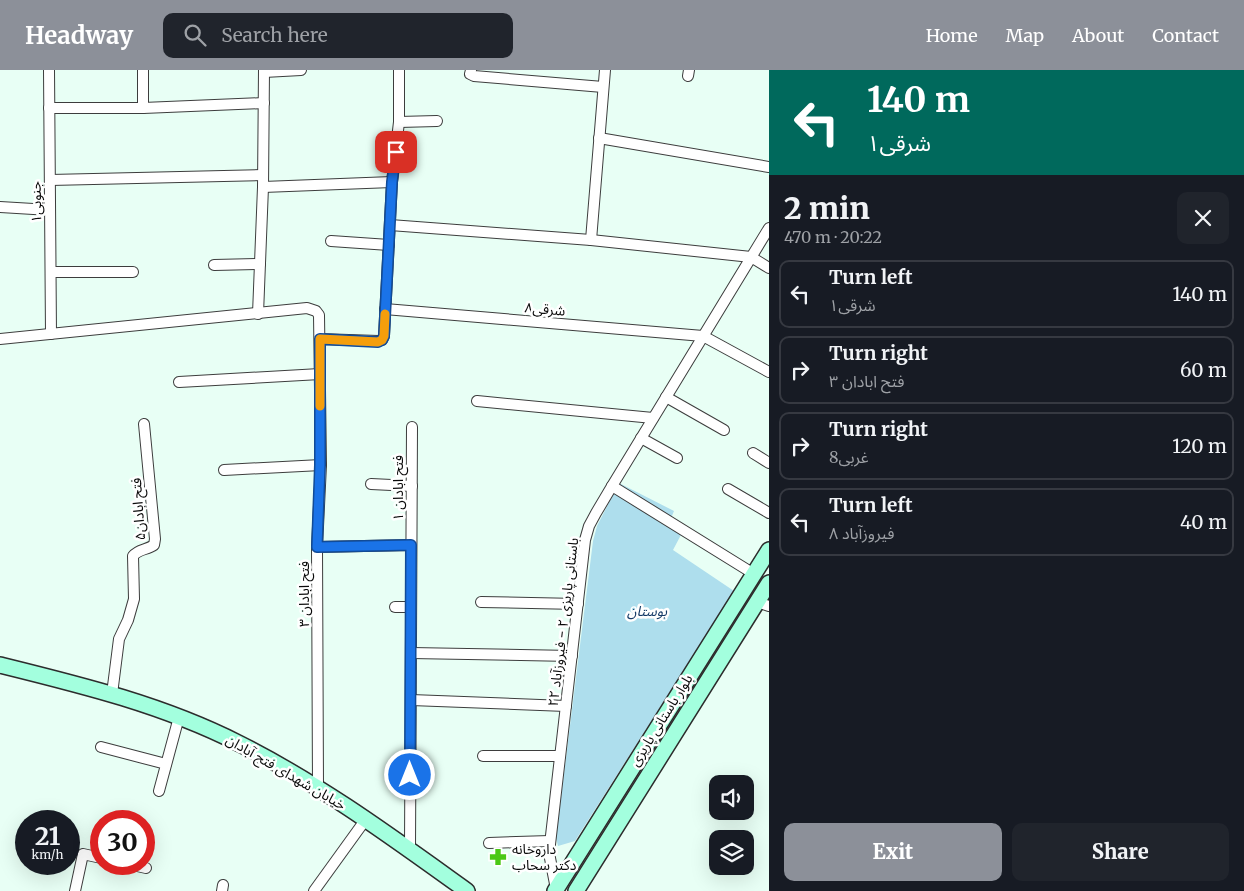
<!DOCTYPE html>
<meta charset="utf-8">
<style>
:root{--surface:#171b24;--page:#20242c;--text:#f1f3f6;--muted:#9ea1a6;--line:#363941;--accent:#8c9099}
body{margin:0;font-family:Merriweather,"Noto Sans Arabic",serif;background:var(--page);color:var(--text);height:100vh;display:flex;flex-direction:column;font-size:19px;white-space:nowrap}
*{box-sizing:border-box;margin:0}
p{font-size:16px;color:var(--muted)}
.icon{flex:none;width:28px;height:28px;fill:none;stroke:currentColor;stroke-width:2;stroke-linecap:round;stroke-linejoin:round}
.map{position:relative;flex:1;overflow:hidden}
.drawer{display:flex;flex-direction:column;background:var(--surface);width:475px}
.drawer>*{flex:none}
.banner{background:#00695c;color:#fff;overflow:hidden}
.fabs{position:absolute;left:709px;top:705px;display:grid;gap:10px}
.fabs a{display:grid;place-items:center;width:45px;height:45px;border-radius:10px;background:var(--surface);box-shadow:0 5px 20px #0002;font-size:25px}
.speed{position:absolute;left:15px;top:740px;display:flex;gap:10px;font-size:25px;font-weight:700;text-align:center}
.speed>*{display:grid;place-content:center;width:65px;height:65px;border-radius:50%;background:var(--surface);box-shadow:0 5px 20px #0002;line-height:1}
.speed small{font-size:12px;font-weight:400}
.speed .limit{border:8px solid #d22;background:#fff;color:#111}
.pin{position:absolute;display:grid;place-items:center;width:42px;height:42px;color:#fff;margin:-21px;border-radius:10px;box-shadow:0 2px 8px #0006}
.me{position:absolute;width:55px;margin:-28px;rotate:0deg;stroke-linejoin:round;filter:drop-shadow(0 0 4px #0008)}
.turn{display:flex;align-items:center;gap:18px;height:105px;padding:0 15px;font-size:22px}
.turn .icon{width:65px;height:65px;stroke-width:2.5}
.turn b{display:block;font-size:35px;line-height:42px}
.round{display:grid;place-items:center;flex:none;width:52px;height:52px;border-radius:10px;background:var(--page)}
.headline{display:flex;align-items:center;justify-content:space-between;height:85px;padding:0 15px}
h1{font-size:30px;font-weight:800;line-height:38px}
.primary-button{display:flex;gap:10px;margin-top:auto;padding:10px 15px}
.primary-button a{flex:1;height:58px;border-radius:10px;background:var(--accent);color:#fff;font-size:20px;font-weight:800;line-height:58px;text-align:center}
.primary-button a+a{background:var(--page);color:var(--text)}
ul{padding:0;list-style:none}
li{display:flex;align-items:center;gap:15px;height:68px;margin:0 10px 8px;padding:0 5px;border:2px solid var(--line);border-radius:10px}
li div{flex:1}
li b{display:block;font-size:19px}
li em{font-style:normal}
header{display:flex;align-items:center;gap:30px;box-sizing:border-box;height:70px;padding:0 25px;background:var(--accent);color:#fff}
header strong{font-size:24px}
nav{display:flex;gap:28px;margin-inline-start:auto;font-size:18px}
.search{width:350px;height:45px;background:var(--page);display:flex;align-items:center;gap:12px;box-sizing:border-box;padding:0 18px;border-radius:10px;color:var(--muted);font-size:19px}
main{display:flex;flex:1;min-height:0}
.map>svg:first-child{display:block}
.green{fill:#aedeed}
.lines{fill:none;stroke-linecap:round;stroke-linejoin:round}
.minor-casing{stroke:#3d3d3d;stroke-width:12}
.secondary-casing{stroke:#2c2c2c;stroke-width:18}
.minor{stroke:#fff;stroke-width:10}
.secondary{stroke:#a3ffde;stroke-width:15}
.route-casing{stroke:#114b97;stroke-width:12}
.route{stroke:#1a73e8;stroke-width:9}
.slow{stroke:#f59e0b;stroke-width:9}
.labels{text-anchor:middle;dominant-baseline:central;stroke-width:5;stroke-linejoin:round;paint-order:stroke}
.street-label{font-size:14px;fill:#0a0a0a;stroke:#fff}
.park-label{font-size:14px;font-style:italic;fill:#153b68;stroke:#fff}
.poi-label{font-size:14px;fill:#0a0a0a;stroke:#fff;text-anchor:start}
</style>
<header>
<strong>Headway</strong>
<div class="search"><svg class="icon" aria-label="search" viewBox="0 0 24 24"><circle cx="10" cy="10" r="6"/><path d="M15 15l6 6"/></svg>Search here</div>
<nav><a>Home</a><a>Map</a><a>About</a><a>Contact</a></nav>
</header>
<main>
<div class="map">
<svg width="769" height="821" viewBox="0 0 769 821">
<rect width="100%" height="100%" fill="#e8fff5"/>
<polygon class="green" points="619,413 674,441 669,453 683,461 673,480 734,521 575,771 558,776 556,768 593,471 597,456"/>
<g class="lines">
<g class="minor-casing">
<g id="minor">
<polyline points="49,0 51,264"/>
<polyline points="143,0 143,38"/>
<polyline points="471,0 470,4 474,6 603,17"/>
<polyline points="264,2 301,0"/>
<polyline points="688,6 689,0"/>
<polyline points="49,38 143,38 264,33"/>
<polyline points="399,52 437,51"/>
<polyline points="599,68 769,97"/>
<polyline points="50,110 262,105"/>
<polyline points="263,117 392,112"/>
<polyline points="0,137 50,140"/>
<polyline points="390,155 591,170 751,187 769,198"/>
<polyline points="591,170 605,0"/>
<polyline points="331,171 389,175"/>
<polyline points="214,195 260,194"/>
<polyline points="51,202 133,202"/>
<polyline points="385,239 703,266 769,302"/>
<polyline points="258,244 263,117 264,0"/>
<polyline points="0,269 307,238 316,241 319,245 321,395 317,477 318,717"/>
<polyline points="320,269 378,271 382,270 384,266 392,112 399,52 399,0"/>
<polyline points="179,312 320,304"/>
<polyline points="666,327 724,360"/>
<polyline points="477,331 653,348"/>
<polyline points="641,368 677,388"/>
<polyline points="753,383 769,393"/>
<polyline points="224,400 321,395"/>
<polyline points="371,414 412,416"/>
<polyline points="612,416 754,504"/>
<polyline points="728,419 769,443"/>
<polyline points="317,477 411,475"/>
<polyline points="481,532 578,534"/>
<polyline points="757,532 769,536"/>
<polyline points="395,537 411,537"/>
<polyline points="411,583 572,586"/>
<path d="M112,624L119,569L128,550L134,529L133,486C138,479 147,480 154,475L155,469L144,354"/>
<polyline points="411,630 566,636"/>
<polyline points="101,677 166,694"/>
<polyline points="483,686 560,686"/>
<polyline points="159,721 179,647"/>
<polyline points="489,773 550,771"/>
<polyline points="410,779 412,357"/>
<polyline points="128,794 146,798"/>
<polyline points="556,819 549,783 585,470 589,456 596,443 612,416 769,158"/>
<polyline points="75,821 83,784 101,788"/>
<polyline points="222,821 223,815"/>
<polyline points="314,821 366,749"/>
</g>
</g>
<g class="secondary-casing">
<g id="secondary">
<path d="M0,595C81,615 163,635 238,673C320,714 393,768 467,821"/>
<polyline points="555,821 769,480"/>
<polyline points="576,821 769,513"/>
</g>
</g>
<use href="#minor" class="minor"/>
<use href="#secondary" class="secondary"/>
</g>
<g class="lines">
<g class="route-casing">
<polyline id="route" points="396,82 392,112 384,266 382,270 378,272 320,269 320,395 317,477 411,475 410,705"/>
</g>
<use href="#route" class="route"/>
<polyline class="slow" points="320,336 320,269 378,272 382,270 384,266 385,244"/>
</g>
<defs>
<g id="pharmacy-bare" transform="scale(1.35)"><path d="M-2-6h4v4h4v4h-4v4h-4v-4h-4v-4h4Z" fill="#4ac815" stroke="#fff" stroke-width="2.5" paint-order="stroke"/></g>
</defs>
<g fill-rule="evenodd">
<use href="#pharmacy-bare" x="498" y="787"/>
</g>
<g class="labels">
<g class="street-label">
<text transform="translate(36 132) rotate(-91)">جنوبی۱</text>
<text transform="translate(545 239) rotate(5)">شرقی۸</text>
<text transform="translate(398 418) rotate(-90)">فتح ابادان ۱</text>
<text transform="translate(138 439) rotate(-94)">فتح ابادان۵</text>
<text transform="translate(304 524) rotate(-90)">فتح ابادان ۳</text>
<text transform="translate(563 552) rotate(-83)">باستانی پاریزی ۲ - فیروزآباد ۲۲</text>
<text transform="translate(661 650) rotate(-58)">بلوار باستانی پاریزی</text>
<text transform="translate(286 702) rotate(30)">خیابان شهدای فتح آبادان</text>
</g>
<g class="park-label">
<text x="647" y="541">بوستان</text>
</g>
<g class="poi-label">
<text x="512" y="779">داروخانه<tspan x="512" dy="16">دکتر سحاب</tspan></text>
</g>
</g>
</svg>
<div class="fabs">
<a><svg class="icon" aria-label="sound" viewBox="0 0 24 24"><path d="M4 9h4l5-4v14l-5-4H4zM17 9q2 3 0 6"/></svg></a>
<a><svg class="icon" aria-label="layers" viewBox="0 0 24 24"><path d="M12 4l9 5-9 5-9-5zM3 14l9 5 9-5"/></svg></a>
</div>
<div class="speed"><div>21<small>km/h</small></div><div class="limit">30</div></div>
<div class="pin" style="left:396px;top:82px;background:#d93025"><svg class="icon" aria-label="arrive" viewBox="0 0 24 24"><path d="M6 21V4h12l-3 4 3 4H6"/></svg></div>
<svg class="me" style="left:410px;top:705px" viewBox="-20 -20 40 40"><circle r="17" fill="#1a73e8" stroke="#fff" stroke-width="3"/><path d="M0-11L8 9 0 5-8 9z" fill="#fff"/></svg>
</div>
<section class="drawer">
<div class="banner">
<div class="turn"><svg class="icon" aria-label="left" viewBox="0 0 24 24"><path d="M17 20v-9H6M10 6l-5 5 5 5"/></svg><div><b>140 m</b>شرقی۱</div></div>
</div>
<div class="headline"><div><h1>2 min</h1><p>470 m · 20:22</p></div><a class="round"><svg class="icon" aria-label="close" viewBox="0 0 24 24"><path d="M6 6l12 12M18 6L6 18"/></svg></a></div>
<ul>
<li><svg class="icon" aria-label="left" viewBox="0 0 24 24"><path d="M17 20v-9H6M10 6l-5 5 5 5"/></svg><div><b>Turn left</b><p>شرقی۱</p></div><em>140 m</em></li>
<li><svg class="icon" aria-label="right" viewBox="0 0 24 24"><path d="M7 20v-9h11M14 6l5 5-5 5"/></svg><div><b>Turn right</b><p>فتح ابادان ۳</p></div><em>60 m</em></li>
<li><svg class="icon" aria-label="right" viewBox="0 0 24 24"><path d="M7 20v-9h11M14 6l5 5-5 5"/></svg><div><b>Turn right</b><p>غربی8</p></div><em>120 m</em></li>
<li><svg class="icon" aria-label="left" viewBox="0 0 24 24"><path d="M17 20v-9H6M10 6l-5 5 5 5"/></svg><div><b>Turn left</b><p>فیروزآباد ۸</p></div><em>40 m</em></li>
</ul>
<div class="primary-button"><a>Exit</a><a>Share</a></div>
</section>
</main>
